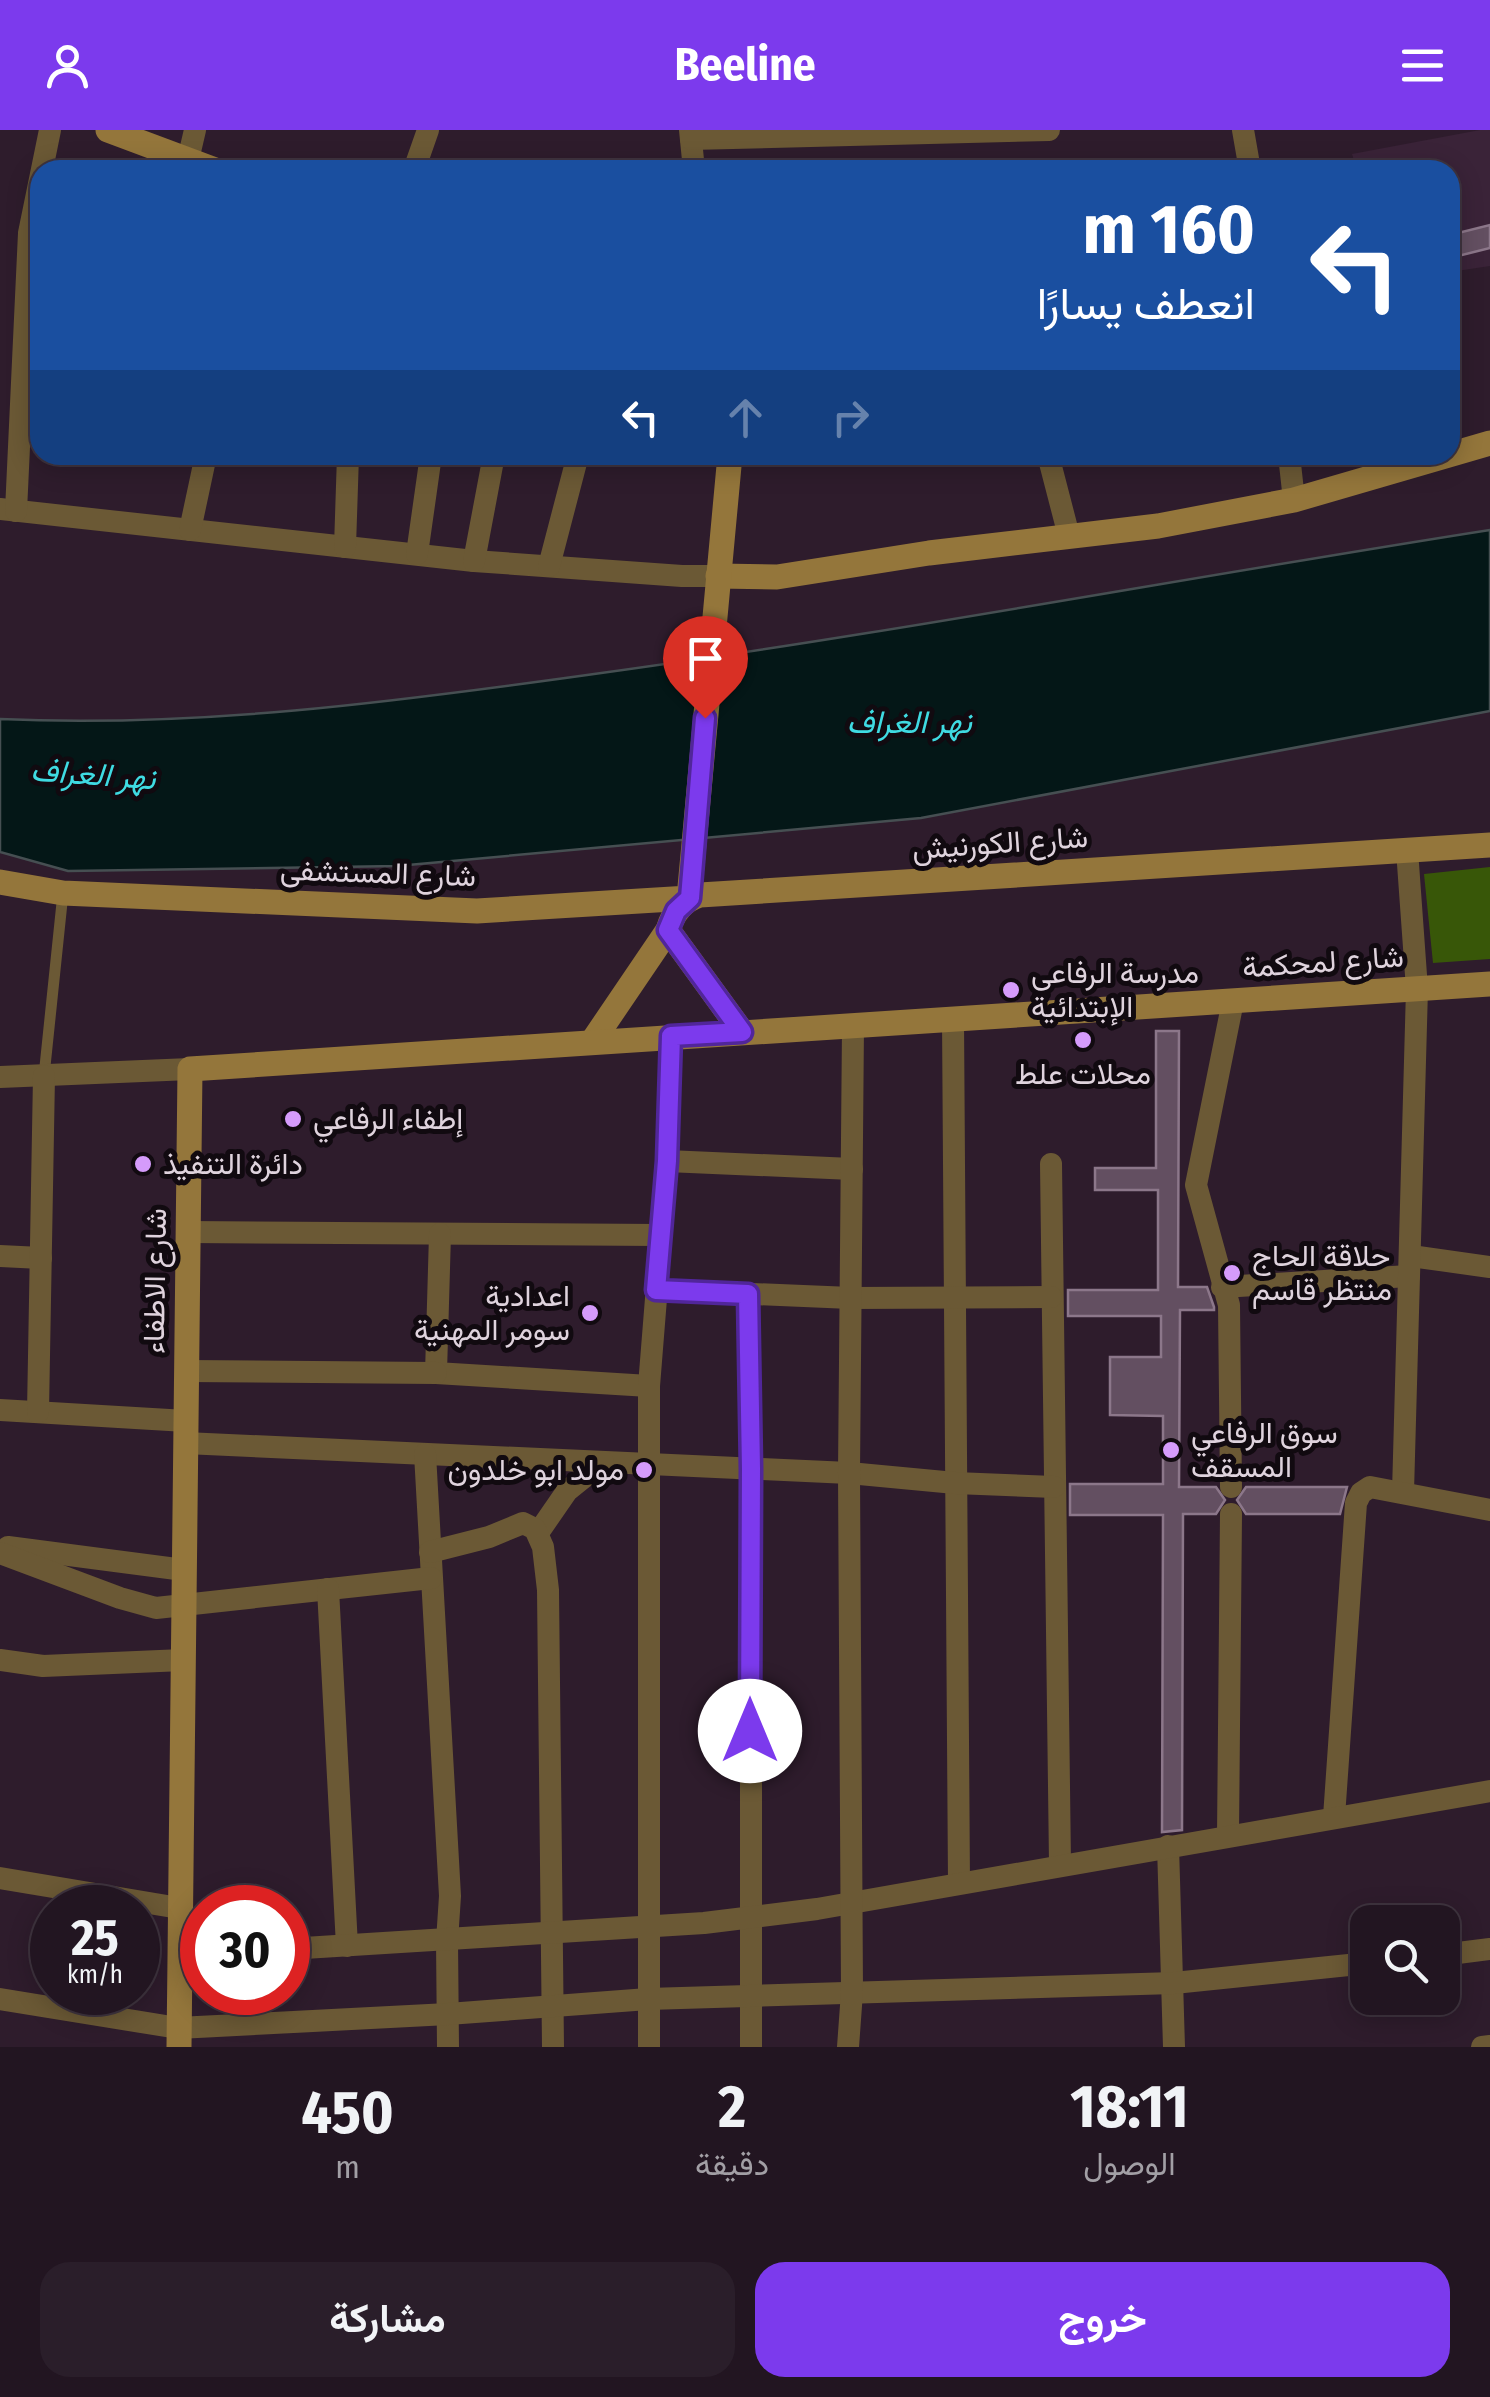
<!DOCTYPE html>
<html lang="ar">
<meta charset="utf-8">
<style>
:root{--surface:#221521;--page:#2a1e2a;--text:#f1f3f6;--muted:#a29fa5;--line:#3f343f;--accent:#7c3aed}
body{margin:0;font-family:"Fira Sans Condensed",Vazirmatn,sans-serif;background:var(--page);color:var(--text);direction:rtl;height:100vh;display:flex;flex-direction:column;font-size:38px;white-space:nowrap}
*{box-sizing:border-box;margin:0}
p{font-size:32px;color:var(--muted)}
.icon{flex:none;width:55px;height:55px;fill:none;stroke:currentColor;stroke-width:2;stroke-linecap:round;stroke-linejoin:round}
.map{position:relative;height:1917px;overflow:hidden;direction:ltr}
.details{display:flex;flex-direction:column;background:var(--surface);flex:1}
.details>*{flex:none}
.banner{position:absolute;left:30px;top:30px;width:1430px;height:305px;border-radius:30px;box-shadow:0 5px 25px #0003,0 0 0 2px var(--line);direction:rtl;background:#1a4fa0;color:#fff;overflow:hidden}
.buttons{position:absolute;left:1350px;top:1775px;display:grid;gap:20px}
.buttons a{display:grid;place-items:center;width:110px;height:110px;border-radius:20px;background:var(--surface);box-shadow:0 5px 25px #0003,0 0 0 2px var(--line);font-size:50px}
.speed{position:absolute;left:30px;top:1755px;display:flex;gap:20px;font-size:50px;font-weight:700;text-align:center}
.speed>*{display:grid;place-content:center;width:130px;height:130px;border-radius:50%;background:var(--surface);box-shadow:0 5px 25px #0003,0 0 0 2px var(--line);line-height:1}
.speed small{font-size:25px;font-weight:400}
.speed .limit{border:15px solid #d22;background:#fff;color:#111}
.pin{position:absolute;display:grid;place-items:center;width:85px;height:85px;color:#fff;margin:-102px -42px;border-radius:50% 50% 50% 0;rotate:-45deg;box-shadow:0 0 10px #0007}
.pin .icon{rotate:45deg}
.me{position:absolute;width:110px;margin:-55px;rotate:0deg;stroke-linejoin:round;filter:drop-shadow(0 0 8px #0008)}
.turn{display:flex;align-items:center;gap:35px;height:210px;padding:0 40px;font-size:45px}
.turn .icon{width:130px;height:130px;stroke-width:2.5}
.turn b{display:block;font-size:70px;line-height:85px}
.lanes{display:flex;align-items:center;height:95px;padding:0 40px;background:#0003;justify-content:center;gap:50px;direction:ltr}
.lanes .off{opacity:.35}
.eta{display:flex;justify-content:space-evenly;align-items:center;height:170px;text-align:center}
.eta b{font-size:60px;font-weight:700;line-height:70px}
.primary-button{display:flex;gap:20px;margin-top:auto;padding:20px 40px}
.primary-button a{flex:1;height:115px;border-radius:30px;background:var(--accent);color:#fff;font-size:40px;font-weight:700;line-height:115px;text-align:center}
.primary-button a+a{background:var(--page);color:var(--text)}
header{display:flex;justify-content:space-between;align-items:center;height:130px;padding:0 40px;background:var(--accent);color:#fff;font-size:45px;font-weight:700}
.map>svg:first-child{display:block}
.built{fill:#3a2338}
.green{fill:#385708}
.water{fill:#041717;stroke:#464f52;stroke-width:2.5}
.building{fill:#634f61;stroke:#8c778a;stroke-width:2.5}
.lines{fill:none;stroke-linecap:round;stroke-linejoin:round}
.lane{stroke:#6b5935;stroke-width:11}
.street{stroke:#6b5935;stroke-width:22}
.secondary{stroke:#94763b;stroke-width:25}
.route-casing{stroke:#51269a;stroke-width:25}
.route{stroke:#7c3aed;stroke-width:18}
.poi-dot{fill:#d59bfb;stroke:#110a10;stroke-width:4}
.labels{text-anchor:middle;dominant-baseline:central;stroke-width:10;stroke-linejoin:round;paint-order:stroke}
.street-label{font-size:30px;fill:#dfd3dd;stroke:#110a10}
.poi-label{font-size:30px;fill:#dfd3dd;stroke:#110a10;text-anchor:start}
.water-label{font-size:32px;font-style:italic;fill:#3fdbe2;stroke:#110a10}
</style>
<header><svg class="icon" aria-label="menu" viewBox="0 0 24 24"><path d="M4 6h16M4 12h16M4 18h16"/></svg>Beeline<svg class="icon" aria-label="person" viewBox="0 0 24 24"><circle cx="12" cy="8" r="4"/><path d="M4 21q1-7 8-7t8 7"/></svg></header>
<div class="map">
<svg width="1490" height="1917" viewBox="0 0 1490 1917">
<rect width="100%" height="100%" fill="#2e1c2c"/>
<polygon class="built" points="1480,0 1490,0 1490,136 1450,142 1450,40 1357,40 1352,24"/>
<polygon class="green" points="1490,737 1490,829 1433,833 1424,744"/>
<path class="water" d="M1490,400V581L921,688L397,736L68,741L0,722V589C196,598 393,572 587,545C889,504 1189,447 1490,400Z"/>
<g class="building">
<polygon points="1490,95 1490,118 1450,128 1450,105"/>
<polygon points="1156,901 1179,901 1178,1157 1207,1157 1214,1177 1214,1180 1180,1180 1179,1357 1216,1357 1225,1370 1216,1384 1183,1384 1182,1700 1162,1702 1163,1385 1070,1385 1070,1354 1163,1354 1163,1286 1110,1285 1110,1227 1161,1227 1161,1186 1068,1186 1068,1160 1158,1160 1158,1060 1095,1060 1095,1038 1156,1038"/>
<polygon points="1246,1357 1347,1357 1340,1384 1246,1384 1237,1370"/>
</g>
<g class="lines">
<polyline class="lane" points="44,946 63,763"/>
<g class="street">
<polyline points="690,0 694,40"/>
<polyline points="1243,0 1250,40"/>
<polyline points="691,9 1049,0"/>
<polyline points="188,30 195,0"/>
<polyline points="414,40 428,0"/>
<polyline points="1048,325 1069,406"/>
<polyline points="1289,325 1294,370"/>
<polyline points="0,379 474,431 682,446 718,446"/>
<polyline points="16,381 29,103 50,0"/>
<polyline points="190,400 206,325"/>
<polyline points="345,417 348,325"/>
<polyline points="417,424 431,325"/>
<polyline points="474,431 494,325"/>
<polyline points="549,436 578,325"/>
<polyline points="953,889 959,1753"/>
<polyline points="0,947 190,939"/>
<polyline points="667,1031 852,1039"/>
<polyline points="1051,1034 1060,1734"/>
<polyline points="188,1102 659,1105"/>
<polyline points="440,1104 436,1243 649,1256"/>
<polyline points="0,1126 41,1128"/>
<polyline points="1411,1126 1490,1137"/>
<polyline points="1222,1157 1409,1146"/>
<polyline points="656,1160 851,1168 1051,1167"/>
<polyline points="748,1163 751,1339 751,1917"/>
<polyline points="186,1241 436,1243"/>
<polyline points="0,1280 186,1291"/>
<polyline points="38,1282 44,946"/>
<polyline points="185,1313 849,1343 955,1353 1054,1357"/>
<polyline points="425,1324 450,1766 447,1811 448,1917"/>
<polyline points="1231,1357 1229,1175 1196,1055 1233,871"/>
<polyline points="1403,1362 1417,859 1407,720"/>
<polyline points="538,1403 567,1361 603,1332"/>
<polyline points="8,1417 184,1440"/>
<polyline points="430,1422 489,1407 523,1393 535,1399 543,1417 548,1460 553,1917"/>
<polyline points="0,1423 120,1468 156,1478 431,1448"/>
<polyline points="328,1459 347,1816"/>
<polyline points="0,1530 43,1536 183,1530"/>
<polyline points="1334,1687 1356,1373 1361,1363 1370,1357 1490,1380"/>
<polyline points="1228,1705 1231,1384"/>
<polyline points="1168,1716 1174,1917"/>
<polyline points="0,1748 179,1778"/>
<polyline points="288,1819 704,1793 817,1779 1490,1661"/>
<polyline points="1442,1825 1490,1819"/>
<polyline points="179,1826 202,1824"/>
<polyline points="0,1869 178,1898 448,1884 648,1869 1174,1853 1368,1833"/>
<polyline points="649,1917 649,1256 667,1031 671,906"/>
<polyline points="848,1917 852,1862 849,1343 853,896"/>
<polyline points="1482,1917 1490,1916"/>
</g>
<g class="secondary">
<polyline points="108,0 215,40"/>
<polyline points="718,446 777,447 929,423 1158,396 1294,370 1490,313"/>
<polyline points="0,752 63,763 477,781 689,768 730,325"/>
<polyline points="668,800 742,902"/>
<path d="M592,912L668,800C673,783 683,770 700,765L1490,715"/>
<polyline points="179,1917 190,939 1490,854"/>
</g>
</g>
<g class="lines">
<g class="route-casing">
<polyline id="route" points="705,588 690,768 676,781 668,800 742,902 671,906 667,1031 656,1160 748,1164 751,1339 750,1601"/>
</g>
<use href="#route" class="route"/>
</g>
<g class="poi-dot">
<circle cx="1011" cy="860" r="10"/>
<circle cx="1083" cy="910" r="10"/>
<circle cx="293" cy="989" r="10"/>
<circle cx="143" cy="1034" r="10"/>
<circle cx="1232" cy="1143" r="10"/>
<circle cx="590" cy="1183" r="10"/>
<circle cx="1171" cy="1320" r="10"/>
<circle cx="644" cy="1340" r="10"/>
</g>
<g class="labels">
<g class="street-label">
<text transform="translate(1000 713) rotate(-4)">شارع الكورنيش</text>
<text transform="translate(378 743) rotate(2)">شارع المستشفى</text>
<text transform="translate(1323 832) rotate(-4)">شارع لمحكمة</text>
<text transform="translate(155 1151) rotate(-89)">شارع الاطفاء</text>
</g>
<g class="poi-label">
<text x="1031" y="843">مدرسة الرفاعي<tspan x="1031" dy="34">الإبتدائية</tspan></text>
<text x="1083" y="944" text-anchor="middle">محلات علط</text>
<text x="313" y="989">إطفاء الرفاعي</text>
<text x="163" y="1034">دائرة التنفيذ</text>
<text x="1252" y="1126">حلاقة الحاج<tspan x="1252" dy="34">منتظر قاسم</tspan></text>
<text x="570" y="1166" text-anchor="end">اعدادية<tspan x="570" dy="34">سومر المهنية</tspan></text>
<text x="1191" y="1303">سوق الرفاعي<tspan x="1191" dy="34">المسقف</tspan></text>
<text x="624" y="1340" text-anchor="end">مولد ابو خلدون</text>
</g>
<g class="water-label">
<text x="909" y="592">نهر الغراف</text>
<text transform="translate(93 644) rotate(4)">نهر الغراف</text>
</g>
</g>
</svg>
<div class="buttons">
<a><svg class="icon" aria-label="search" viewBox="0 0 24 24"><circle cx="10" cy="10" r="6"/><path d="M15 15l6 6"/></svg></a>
</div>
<div class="speed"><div>25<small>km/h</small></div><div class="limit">30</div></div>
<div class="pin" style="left:705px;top:588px;background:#d93025"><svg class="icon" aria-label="arrive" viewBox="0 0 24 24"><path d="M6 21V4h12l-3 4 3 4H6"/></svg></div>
<svg class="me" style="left:750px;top:1601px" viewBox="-20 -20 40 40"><circle r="19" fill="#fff"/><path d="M0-13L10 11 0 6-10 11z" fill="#7c3aed"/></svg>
<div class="banner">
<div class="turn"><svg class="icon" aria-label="left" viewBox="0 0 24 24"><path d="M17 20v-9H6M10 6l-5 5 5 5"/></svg><div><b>160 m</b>انعطف يسارًا</div></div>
<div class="lanes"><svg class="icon" aria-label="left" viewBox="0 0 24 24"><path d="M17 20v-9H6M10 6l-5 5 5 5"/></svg><svg class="icon off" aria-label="ahead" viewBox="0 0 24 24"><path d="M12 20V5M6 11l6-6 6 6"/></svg><svg class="icon off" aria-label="right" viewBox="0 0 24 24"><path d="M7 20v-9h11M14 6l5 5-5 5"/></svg></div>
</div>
</div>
<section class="details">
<div class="eta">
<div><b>18:11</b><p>الوصول</p></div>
<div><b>2</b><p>دقيقة</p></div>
<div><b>450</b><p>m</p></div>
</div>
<div class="primary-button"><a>خروج</a><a>مشاركة</a></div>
</section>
